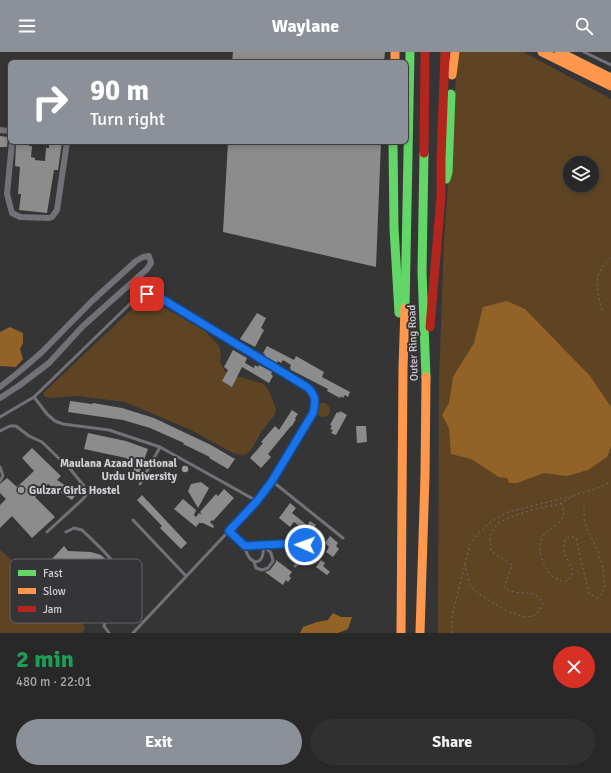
<!DOCTYPE html>
<meta charset="utf-8">
<style>
:root{--surface:#282828;--page:#303030;--text:#f1f3f6;--muted:#a5a6a8;--line:#444445;--accent:#8c9099}
body{margin:0;font-family:Signika,sans-serif;background:var(--page);color:var(--text);height:100vh;display:flex;flex-direction:column;font-size:15px;white-space:nowrap}
*{box-sizing:border-box;margin:0}
p{font-size:13px;color:var(--muted)}
.icon{flex:none;width:22px;height:22px;fill:none;stroke:currentColor;stroke-width:2;stroke-linecap:round;stroke-linejoin:round}
.map{position:relative;height:581px;overflow:hidden}
.side{display:flex;flex-direction:column;background:var(--surface);flex:1}
.side>*{flex:none}
.hud{position:absolute;left:8px;top:8px;width:400px;height:84px;border-radius:6px;box-shadow:0 2px 6px #0003,0 0 0 1px var(--line);background:#8c9099;color:#fff;overflow:hidden}
.fabs{position:absolute;left:563px;top:104px;display:grid;gap:8px}
.fabs a{display:grid;place-items:center;width:36px;height:36px;border-radius:50%;background:var(--surface);box-shadow:0 2px 6px #0003,0 0 0 1px var(--line);font-size:20px}
.pin{position:absolute;display:grid;place-items:center;width:34px;height:34px;color:#fff;margin:-17px;border-radius:8px;box-shadow:0 2px 6px #0006}
.me{position:absolute;width:44px;margin:-22px;rotate:272deg;stroke-linejoin:round;filter:drop-shadow(0 0 3px #0008)}
.turn{display:flex;align-items:center;gap:14px;height:84px;padding:0 16px;font-size:18px}
.turn .icon{width:52px;height:52px;stroke-width:2.5}
.turn b{display:block;font-size:28px;line-height:34px}
.round{display:grid;place-items:center;flex:none;width:42px;height:42px;border-radius:21px;background:var(--page)}
.overview{display:flex;align-items:center;justify-content:space-between;height:68px;padding:0 16px}
h1{font-size:24px;font-weight:700;line-height:30px;color:#1e9e55}
.primary-button{display:flex;gap:8px;margin-top:auto;padding:8px 16px}
.primary-button a{flex:1;height:46px;border-radius:24px;background:var(--accent);color:#fff;font-size:16px;font-weight:700;line-height:46px;text-align:center}
.primary-button a+a{background:var(--page);color:var(--text)}
header{display:flex;justify-content:space-between;align-items:center;height:52px;padding:0 16px;background:var(--accent);color:#fff;font-size:18px;font-weight:700}
.map>svg:first-child{display:block}
.green{fill:#5f4424;fill-rule:evenodd}
.water{fill:#936227}
.building{fill:#8c8c8d;fill-rule:evenodd}
.lines{fill:none;stroke-linecap:round;stroke-linejoin:round}
.path{stroke:#6e6c72;stroke-width:1;stroke-dasharray:2 3;stroke-linecap:butt}
.lane{stroke:#737078;stroke-width:3}
.street{stroke:#737078;stroke-width:6}
.fast{stroke:#63d668;stroke-width:9}
.slow{stroke:#ff974d;stroke-width:9}
.jam{stroke:#b3261e;stroke-width:9}
.route-casing{stroke:#114b97;stroke-width:10}
.route{stroke:#1a73e8;stroke-width:7}
.poi-dot{fill:#9a9a9b;stroke:#353437;stroke-width:1.5}
.labels{text-anchor:middle;dominant-baseline:central;stroke-width:4;stroke-linejoin:round;paint-order:stroke}
.street-label{font-size:11px;fill:#d1d0d2;stroke:#353437}
.poi-label{font-size:11px;font-weight:bold;fill:#d1d0d2;stroke:#353437;text-anchor:end}
.key{fill:#353437;stroke:#646366;stroke-width:1}
.key-label{font-size:11px;fill:#d1d0d2}
</style>
<header><svg class="icon" aria-label="menu" viewBox="0 0 24 24"><path d="M4 6h16M4 12h16M4 18h16"/></svg>Waylane<svg class="icon" aria-label="search" viewBox="0 0 24 24"><circle cx="10" cy="10" r="6"/><path d="M15 15l6 6"/></svg></header>
<div class="map">
<svg width="611" height="581" viewBox="0 0 611 581">
<rect width="100%" height="100%" fill="#353536"/>
<g class="green">
<path d="M460,0H523L611,47V581H438L439,329L444,188L457,11ZM570,111H592V133H570Z"/>
<polygon points="144,246 149,247 205,279 219,294 221,300 220,310 226,321 264,332 270,341 275,354 276,359 274,364 261,380 253,395 248,401 243,403 233,401 191,378 125,350 78,344 49,346 45,345 43,341"/>
<circle cx="323" cy="358" r="7"/>
<polygon points="0,498 79,566 83,571 85,577 81,581 0,581"/>
</g>
<g class="water">
<polygon points="507,249 525,257 590,324 611,355 611,395 607,405 588,418 567,424 544,421 517,431 509,431 507,426 499,425 471,407 451,402 449,376 442,363 449,351 453,325 474,291 483,255"/>
<polygon points="10,275 23,281 23,291 20,297 23,307 16,315 0,314 0,280"/>
<polygon points="333,561 341,565 352,565 348,577 338,581 300,581 303,575 317,570 328,568"/>
</g>
<g class="building">
<polygon points="233,0 385,0 384,10 232,10"/>
<polygon points="0,84 8,85 7,95 0,95"/>
<polygon points="16,90 30,90 29,94 32,94 31,105 35,106 35,108 45,109 46,96 49,96 49,90 62,90 58,118 54,118 47,161 19,158 21,142 18,142 20,115 15,114"/>
<polygon points="228,90 381,90 376,215 223,180"/>
<polygon points="257,261 266,266 261,276 264,278 255,295 240,287"/>
<polygon points="267,294 294,308 296,304 324,320 322,325 350,340 348,345 345,343 343,346 341,344 340,346 327,339 328,337 326,336 291,318 290,316 291,313 283,308 281,311 278,309 277,311 264,304 265,302 263,301"/>
<polygon points="233,298 247,306 245,311 254,316 255,313 258,315 259,313 272,320 271,322 273,324 269,331 242,315 232,335 222,329 228,318 224,315"/>
<polygon points="70,349 92,352 93,351 122,356 154,366 211,393 235,407 228,417 209,406 210,405 183,392 184,391 150,376 123,368 68,360"/>
<polygon points="292,358 298,362 295,366 296,367 292,374 291,374 268,402 271,405 261,416 250,406 263,391 261,390 275,374 279,378"/>
<polygon points="340,359 347,363 336,383 331,381 333,378 330,377 332,374 330,373 337,360 339,361"/>
<polygon points="356,374 366,374 367,390 357,391"/>
<polygon points="88,381 126,389 148,397 140,419 142,420 137,430 130,428 136,411 126,406 84,397"/>
<polygon points="32,396 61,424 57,428 77,441 72,448 48,432 35,445 55,465 32,486 12,464 0,476 0,453 6,447 0,441 0,432 7,426 17,435 34,419 22,406"/>
<polygon points="201,430 209,436 198,456 188,439 191,432"/>
<polygon points="224,437 234,446 213,469 212,468 210,470 214,474 213,476 203,471 199,471 196,475 174,457 183,447 196,458 194,463 196,465 199,461 202,463 200,460 216,442 218,444"/>
<polygon points="142,443 187,491 181,497 160,476 162,474 137,448"/>
<polygon points="290,451 296,456 292,461 307,473 310,469 316,473 313,478 315,480 308,489 302,484 306,479 294,470 290,475 279,466"/>
<polygon points="330,484 338,491 336,494 339,497 333,505 326,500 329,495 325,491"/>
<path d="M64,494L68,499L91,500L101,503L111,512L115,521L117,532L115,544L119,547L106,561L102,557L96,559H90L73,554L64,547L59,537L56,526L58,514L51,508ZM80,507H88L95,511L101,516L106,522L108,529V542L98,551H86L78,547L72,542L68,535L65,523L66,518L73,509Z"/>
<polygon points="276,508 292,520 289,524 291,526 288,530 286,528 283,533 265,520 270,518 276,510"/>
<polygon points="321,508 325,511 323,514 330,520 327,523 316,515"/>
</g>
<g class="lines">
<g class="path">
<path d="M602,258C596,235 592,223 611,205"/>
<polyline points="578,442 595,437 611,430"/>
<path d="M561,451C571,472 550,472 542,486C536,497 544,516 552,524C555,526 560,528 564,530C582,522 566,510 564,499C564,495 565,492 565,488L570,484L576,486L589,542L598,546L605,537L603,516L598,499L587,477L584,467V453"/>
<path d="M465,512L469,531L473,538L506,559L525,565L534,564L540,558L543,551C533,533 517,547 504,535L512,513L491,499L490,483L498,471L516,463L543,455L558,453L577,442"/>
<polyline points="452,581 452,564 470,492 478,482 488,472 505,461 575,443"/>
</g>
<g class="lane">
<polyline points="584,0 611,13"/>
<polyline points="34,345 47,362 55,369 63,372 109,378 160,395 257,449"/>
<path d="M0,365L34,345L134,248L147,242L154,243L307,335C316,343 316,350 313,361L272,429L257,449L133,581"/>
<polyline points="0,379 10,374 16,374 29,384 42,390 71,418 84,434 86,443 83,447 47,480"/>
<polyline points="0,415 3,424 0,429"/>
<polyline points="272,429 343,486"/>
<polyline points="140,432 160,395"/>
<polyline points="133,468 186,524"/>
<path d="M229,479L245,494L300,491C306,493 310,496 309,503L295,514"/>
<path d="M66,480L74,476L82,478C95,491 133,523 127,544L106,567L104,574L109,581"/>
<path d="M245,494C248,515 266,515 263,493"/>
<polyline points="254,510 256,516 262,518 268,516 273,509 271,501 263,493"/>
</g>
<g class="street">
<polyline points="0,78 10,79"/>
<polyline points="12,90 7,142 12,161 20,165 49,166 52,165 57,158 67,90"/>
<polyline points="0,335 20,319 42,300 92,249 136,209 143,205 149,204 151,211 147,217 83,274 49,311 20,333 0,346"/>
</g>
<g class="fast">
<polyline points="393,90 394,176 399,261"/>
<polyline points="424,101 422,220 426,325"/>
<polyline points="446,127 448,120 451,42"/>
<polyline points="405,256 410,0"/>
</g>
<g class="slow">
<polyline points="395,0 395,10"/>
<polyline points="542,0 611,34"/>
<polyline points="559,0 611,26"/>
<polyline points="452,23 455,0"/>
<polyline points="401,581 403,316 405,256"/>
<polyline points="420,581 425,424 426,325"/>
</g>
<g class="jam">
<polyline points="424,101 425,0"/>
<polyline points="430,275 441,144 441,107 445,0"/>
</g>
</g>
<g class="lines">
<g class="route-casing">
<path id="route" d="M147,242H154L307,335C316,343 316,350 313,361L272,429L257,449L229,479L245,494L300,491L305,493"/>
</g>
<use href="#route" class="route"/>
</g>
<g class="poi-dot">
<circle cx="185" cy="417" r="4"/>
<circle cx="21" cy="438" r="4"/>
</g>
<g class="labels">
<g class="street-label">
<text transform="translate(413 291) rotate(-92)">Outer Ring Road</text>
</g>
<g class="poi-label">
<text x="177" y="411">Maulana Azaad National<tspan x="177" dy="13">Urdu University</tspan></text>
<text x="29" y="438" text-anchor="start">Gulzar Girls Hostel</text>
</g>
</g>
<rect x="10" y="507" width="132" height="64" rx="6" class="key"/>
<rect x="18" y="518" width="18" height="6" fill="#63d668"/>
<rect x="18" y="536" width="18" height="6" fill="#ff974d"/>
<rect x="18" y="554" width="18" height="6" fill="#b3261e"/>
<g class="key-label">
<text x="43" y="525">Fast</text>
<text x="43" y="543">Slow</text>
<text x="43" y="561">Jam</text>
</g>
</svg>
<div class="fabs">
<a><svg class="icon" aria-label="layers" viewBox="0 0 24 24"><path d="M12 4l9 5-9 5-9-5zM3 14l9 5 9-5"/></svg></a>
</div>
<div class="pin" style="left:147px;top:242px;background:#d93025"><svg class="icon" aria-label="arrive" viewBox="0 0 24 24"><path d="M6 21V4h12l-3 4 3 4H6"/></svg></div>
<svg class="me" style="left:305px;top:493px" viewBox="-20 -20 40 40"><circle r="17" fill="#1a73e8" stroke="#fff" stroke-width="3"/><path d="M0-11L8 9 0 5-8 9z" fill="#fff"/></svg>
<div class="hud">
<div class="turn"><svg class="icon" aria-label="right" viewBox="0 0 24 24"><path d="M7 20v-9h11M14 6l5 5-5 5"/></svg><div><b>90 m</b>Turn right</div></div>
</div>
</div>
<section class="side">
<div class="overview"><div><h1>2 min</h1><p>480 m · 22:01</p></div><a class="round" style="background:#d93025;color:#fff"><svg class="icon" aria-label="close" viewBox="0 0 24 24"><path d="M6 6l12 12M18 6L6 18"/></svg></a></div>
<div class="primary-button"><a>Exit</a><a>Share</a></div>
</section>
